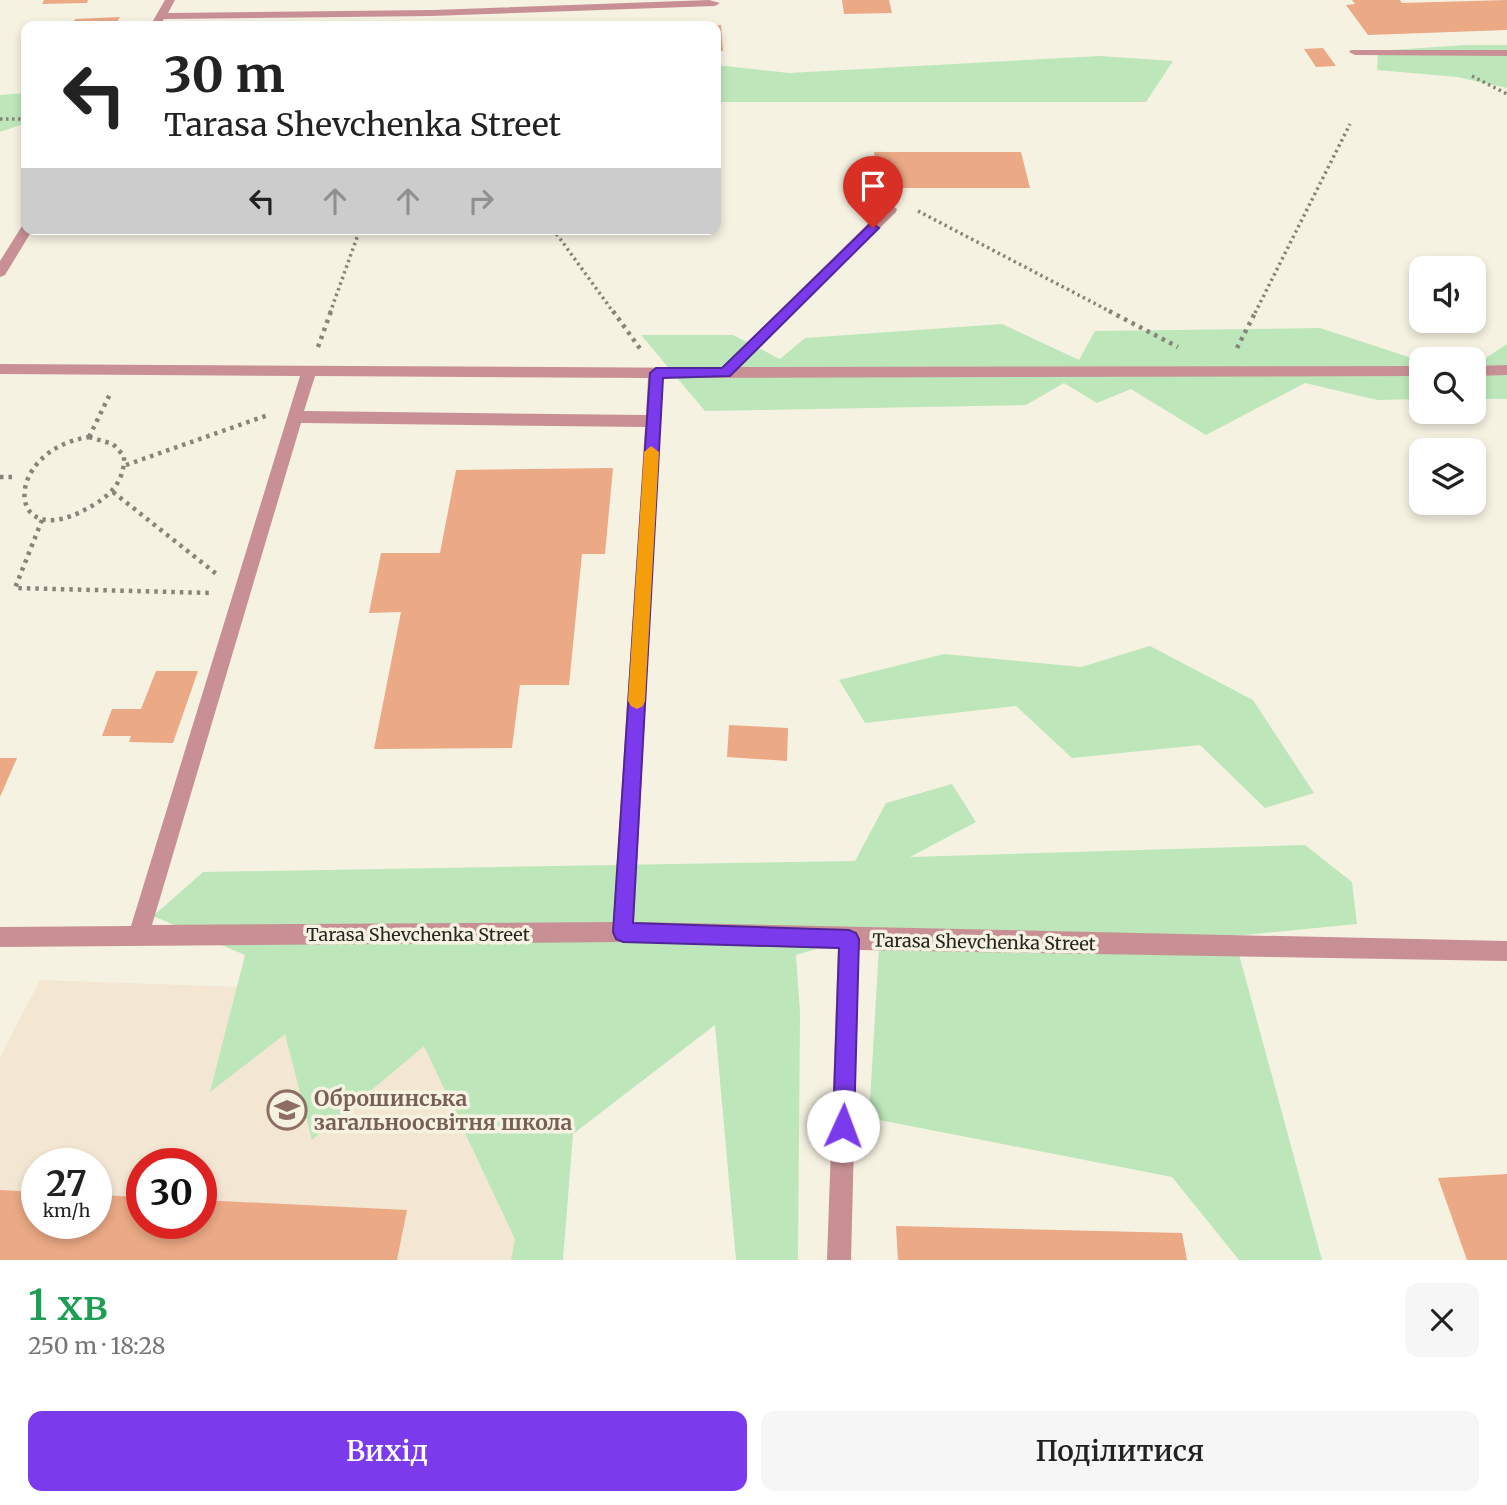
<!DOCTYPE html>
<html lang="uk">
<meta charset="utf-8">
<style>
:root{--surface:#fff;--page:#f6f6f6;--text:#222;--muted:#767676;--accent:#7c3aed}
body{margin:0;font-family:Merriweather,serif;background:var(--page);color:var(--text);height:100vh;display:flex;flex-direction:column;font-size:26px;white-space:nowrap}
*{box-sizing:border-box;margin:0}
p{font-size:23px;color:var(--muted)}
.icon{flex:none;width:38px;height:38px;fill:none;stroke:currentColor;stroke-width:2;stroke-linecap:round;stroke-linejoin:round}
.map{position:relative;height:1260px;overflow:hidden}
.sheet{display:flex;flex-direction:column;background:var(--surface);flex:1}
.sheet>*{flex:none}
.banner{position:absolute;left:21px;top:21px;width:700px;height:214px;border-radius:14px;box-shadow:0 4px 10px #0003;background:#fff;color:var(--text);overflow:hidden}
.tools{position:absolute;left:1409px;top:256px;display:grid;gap:14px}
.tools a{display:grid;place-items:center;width:77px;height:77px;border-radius:14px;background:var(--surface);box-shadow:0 4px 10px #0003;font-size:35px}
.speed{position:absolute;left:21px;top:1148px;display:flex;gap:14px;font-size:35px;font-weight:700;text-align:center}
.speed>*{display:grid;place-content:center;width:91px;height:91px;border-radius:50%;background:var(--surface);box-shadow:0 4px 10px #0003;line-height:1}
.speed small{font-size:18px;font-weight:400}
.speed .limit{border:10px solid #d22;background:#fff;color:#111}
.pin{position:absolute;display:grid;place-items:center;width:60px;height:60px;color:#fff;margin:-72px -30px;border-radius:50% 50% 50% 0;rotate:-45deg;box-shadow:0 0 7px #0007}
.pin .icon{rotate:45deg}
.me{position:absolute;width:77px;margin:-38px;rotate:2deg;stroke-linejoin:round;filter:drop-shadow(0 0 5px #0008)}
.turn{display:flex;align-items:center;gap:24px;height:147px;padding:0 28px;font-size:32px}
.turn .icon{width:91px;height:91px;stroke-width:2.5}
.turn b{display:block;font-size:49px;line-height:60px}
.lanes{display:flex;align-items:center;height:66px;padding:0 28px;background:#0003;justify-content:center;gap:35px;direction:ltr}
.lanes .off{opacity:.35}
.round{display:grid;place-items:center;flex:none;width:74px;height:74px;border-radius:14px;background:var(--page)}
.summary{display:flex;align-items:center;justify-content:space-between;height:119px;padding:0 28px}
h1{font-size:42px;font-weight:600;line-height:52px;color:#1e9e55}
.action{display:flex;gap:14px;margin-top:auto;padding:14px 28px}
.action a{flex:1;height:80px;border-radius:14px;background:var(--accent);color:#fff;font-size:28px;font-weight:600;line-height:80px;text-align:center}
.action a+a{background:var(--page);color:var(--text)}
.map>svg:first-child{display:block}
.industrial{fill:#f3e6d2;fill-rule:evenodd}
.green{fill:#bde7ba}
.building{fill:#eba985}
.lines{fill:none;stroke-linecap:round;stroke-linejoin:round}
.path-far1{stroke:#87847a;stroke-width:3.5;stroke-dasharray:2.5 3.5;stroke-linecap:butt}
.path{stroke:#87847a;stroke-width:4.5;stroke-dasharray:3.5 5;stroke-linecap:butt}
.minor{fill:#c89094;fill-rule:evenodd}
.route{fill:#7c3aed;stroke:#51269a;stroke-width:2}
.slow{fill:#f59e0b}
.labels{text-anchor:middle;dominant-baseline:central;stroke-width:7;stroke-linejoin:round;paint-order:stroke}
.street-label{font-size:18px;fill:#272620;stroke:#f6f2e2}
.near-education-label{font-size:21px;font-weight:bold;fill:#785e54;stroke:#f6f2e2;text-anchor:start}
</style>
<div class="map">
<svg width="1507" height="1260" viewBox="0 0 1507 1260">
<rect width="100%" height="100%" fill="#f6f2e2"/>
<path class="industrial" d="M40,980L588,999L557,1260H0V1057ZM37,1164H96V1223H37ZM142,1164H201V1223H142Z"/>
<g class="green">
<polygon points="1465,45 1507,45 1507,88 1457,77 1377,70 1378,51"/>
<polygon points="1100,56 1173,61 1146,102 716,102 716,65 789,73"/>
<polygon points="26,93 26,123 0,132 0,95"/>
<polygon points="1002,324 1079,360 1095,331 1320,328 1421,361 1421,399 1377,400 1305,383 1206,435 1131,389 1097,403 1064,383 1026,405 705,411 641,335 733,335 780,359 805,338"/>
<polygon points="1507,344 1507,399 1474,399 1474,361 1481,361"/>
<polygon points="1150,646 1253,700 1314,793 1265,808 1200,745 1072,758 1016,706 865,723 839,680 944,654 1081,667"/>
<polygon points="952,784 976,822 910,857 1305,845 1352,882 1357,924 1234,936 1322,1260 1239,1260 1172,1177 869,1118 880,930 796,955 800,1013 798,1260 736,1260 715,1025 573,1134 563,1260 511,1260 515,1239 424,1046 312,1140 285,1034 210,1092 245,955 153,916 203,872 855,861 886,803"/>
</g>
<g class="building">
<polygon points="44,0 88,0 87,3 42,4"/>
<polygon points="842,0 889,0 892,13 844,14"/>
<polygon points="1352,0 1400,0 1402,3 1507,0 1507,30 1368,35 1346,5 1355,4"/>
<polygon points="120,17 115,26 72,26 75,19"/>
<polygon points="721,25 723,51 716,51 716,25"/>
<polygon points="1323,48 1336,66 1316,67 1304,49"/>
<polygon points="874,152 1021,152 1030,188 878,188"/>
<polygon points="613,468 605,554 582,554 569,685 520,685 512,748 374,749 401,612 369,613 381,553 440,553 456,470"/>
<polygon points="156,671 198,671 173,743 129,742 131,736 102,736 112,709 141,709"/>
<polygon points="729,725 788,728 787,761 727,757"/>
<polygon points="0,758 17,758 0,797"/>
<polygon points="1507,1174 1507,1260 1467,1260 1438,1178"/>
<polygon points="0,1190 37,1192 37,1223 96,1223 96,1195 142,1197 142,1223 201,1223 201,1200 407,1210 397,1260 0,1260"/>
<polygon points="896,1226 1182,1233 1187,1260 898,1260"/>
</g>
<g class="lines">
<g class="path-far1">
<polyline points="1472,76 1507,94"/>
<polyline points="0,119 26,119"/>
<polyline points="918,211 1113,313"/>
<polyline points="553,229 614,313"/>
<polyline points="330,313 360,229"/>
<polyline points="1255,313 1350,124"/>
</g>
<g class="path">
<polyline points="613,311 641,350"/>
<polyline points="1109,311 1178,347"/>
<polyline points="318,347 331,311"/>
<polyline points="1237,348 1256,311"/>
<path d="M89,437L113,444L124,456C125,477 114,493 95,504C4,561 0,450 89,437Z"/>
<polyline points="89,437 111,392"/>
<polyline points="126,465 268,415"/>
<polyline points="0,477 16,477"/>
<polyline points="113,492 219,576"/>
<polyline points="42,520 15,588 213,593"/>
</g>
<g class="minor">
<polygon points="165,0 175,0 168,13 432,10 709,0 720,3 715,6 432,16 164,19 160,26 150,26"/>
<polygon points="1351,50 1507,50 1507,56 1355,55 1349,52"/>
<path d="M891,205L897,209L896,212L739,367L1421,366V376L663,378L634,922L1507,941V961L859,950L851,1260H827L838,949L623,942L0,947V927L131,926L300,376L0,374V364L721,368L886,206ZM315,376L648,378L646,415L304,411ZM301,423L645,427L613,922L152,925Z"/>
<polygon points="26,225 26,229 33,229 5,275 0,277 0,261 22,226"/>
<polygon points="1507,365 1507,375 1474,376 1474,366"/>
</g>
</g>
<polygon class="route" points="873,224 879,228 877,230 730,376 663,378 633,923 849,930 856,933 859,939 854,1126 851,1134 843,1137 836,1134 833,1126 839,948 623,942 616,939 613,932 650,373 656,368 722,368 869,225"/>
<polygon class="slow" points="651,446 659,452 645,701 643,706 637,709 631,706 628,701 644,452"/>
<defs>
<g id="school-ring" transform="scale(2.0125)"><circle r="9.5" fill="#f6f2e2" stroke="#8d6e63" stroke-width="1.5"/><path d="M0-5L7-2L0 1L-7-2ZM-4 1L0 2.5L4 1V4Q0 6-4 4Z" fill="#8d6e63"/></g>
</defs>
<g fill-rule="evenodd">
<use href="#school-ring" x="287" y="1110"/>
</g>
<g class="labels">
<g class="street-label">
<text x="418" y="934">Tarasa Shevchenka Street</text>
<text transform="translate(984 942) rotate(1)">Tarasa Shevchenka Street</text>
</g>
<g class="near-education-label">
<text x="314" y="1098">Оброшинська<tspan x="314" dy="24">загальноосвітня школа</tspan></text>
</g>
</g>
</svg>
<div class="tools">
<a><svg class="icon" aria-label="sound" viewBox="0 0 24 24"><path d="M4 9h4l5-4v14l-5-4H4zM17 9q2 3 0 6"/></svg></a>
<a><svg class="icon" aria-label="search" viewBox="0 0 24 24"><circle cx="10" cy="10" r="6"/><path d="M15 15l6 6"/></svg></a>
<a><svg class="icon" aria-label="layers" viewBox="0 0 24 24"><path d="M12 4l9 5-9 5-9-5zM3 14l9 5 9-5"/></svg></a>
</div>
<div class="speed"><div>27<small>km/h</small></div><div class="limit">30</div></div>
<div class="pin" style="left:873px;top:228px;background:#d93025"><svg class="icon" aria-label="arrive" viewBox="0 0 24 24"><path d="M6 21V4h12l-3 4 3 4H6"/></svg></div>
<svg class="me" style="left:843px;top:1126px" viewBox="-20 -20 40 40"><circle r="19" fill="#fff"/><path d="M0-13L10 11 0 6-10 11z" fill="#7c3aed"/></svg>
<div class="banner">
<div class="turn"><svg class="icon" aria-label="left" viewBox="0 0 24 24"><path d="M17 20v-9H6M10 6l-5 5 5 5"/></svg><div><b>30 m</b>Tarasa Shevchenka Street</div></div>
<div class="lanes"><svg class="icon" aria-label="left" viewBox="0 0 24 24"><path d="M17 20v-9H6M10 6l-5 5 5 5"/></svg><svg class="icon off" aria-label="ahead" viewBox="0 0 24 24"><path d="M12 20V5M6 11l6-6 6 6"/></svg><svg class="icon off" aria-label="ahead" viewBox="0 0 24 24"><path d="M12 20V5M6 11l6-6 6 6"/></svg><svg class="icon off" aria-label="right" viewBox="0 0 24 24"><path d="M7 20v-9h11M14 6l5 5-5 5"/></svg></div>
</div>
</div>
<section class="sheet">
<div class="summary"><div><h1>1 хв</h1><p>250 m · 18:28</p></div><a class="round"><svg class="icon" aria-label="close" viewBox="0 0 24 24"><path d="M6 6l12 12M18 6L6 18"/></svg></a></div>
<div class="action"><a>Вихід</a><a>Поділитися</a></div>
</section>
